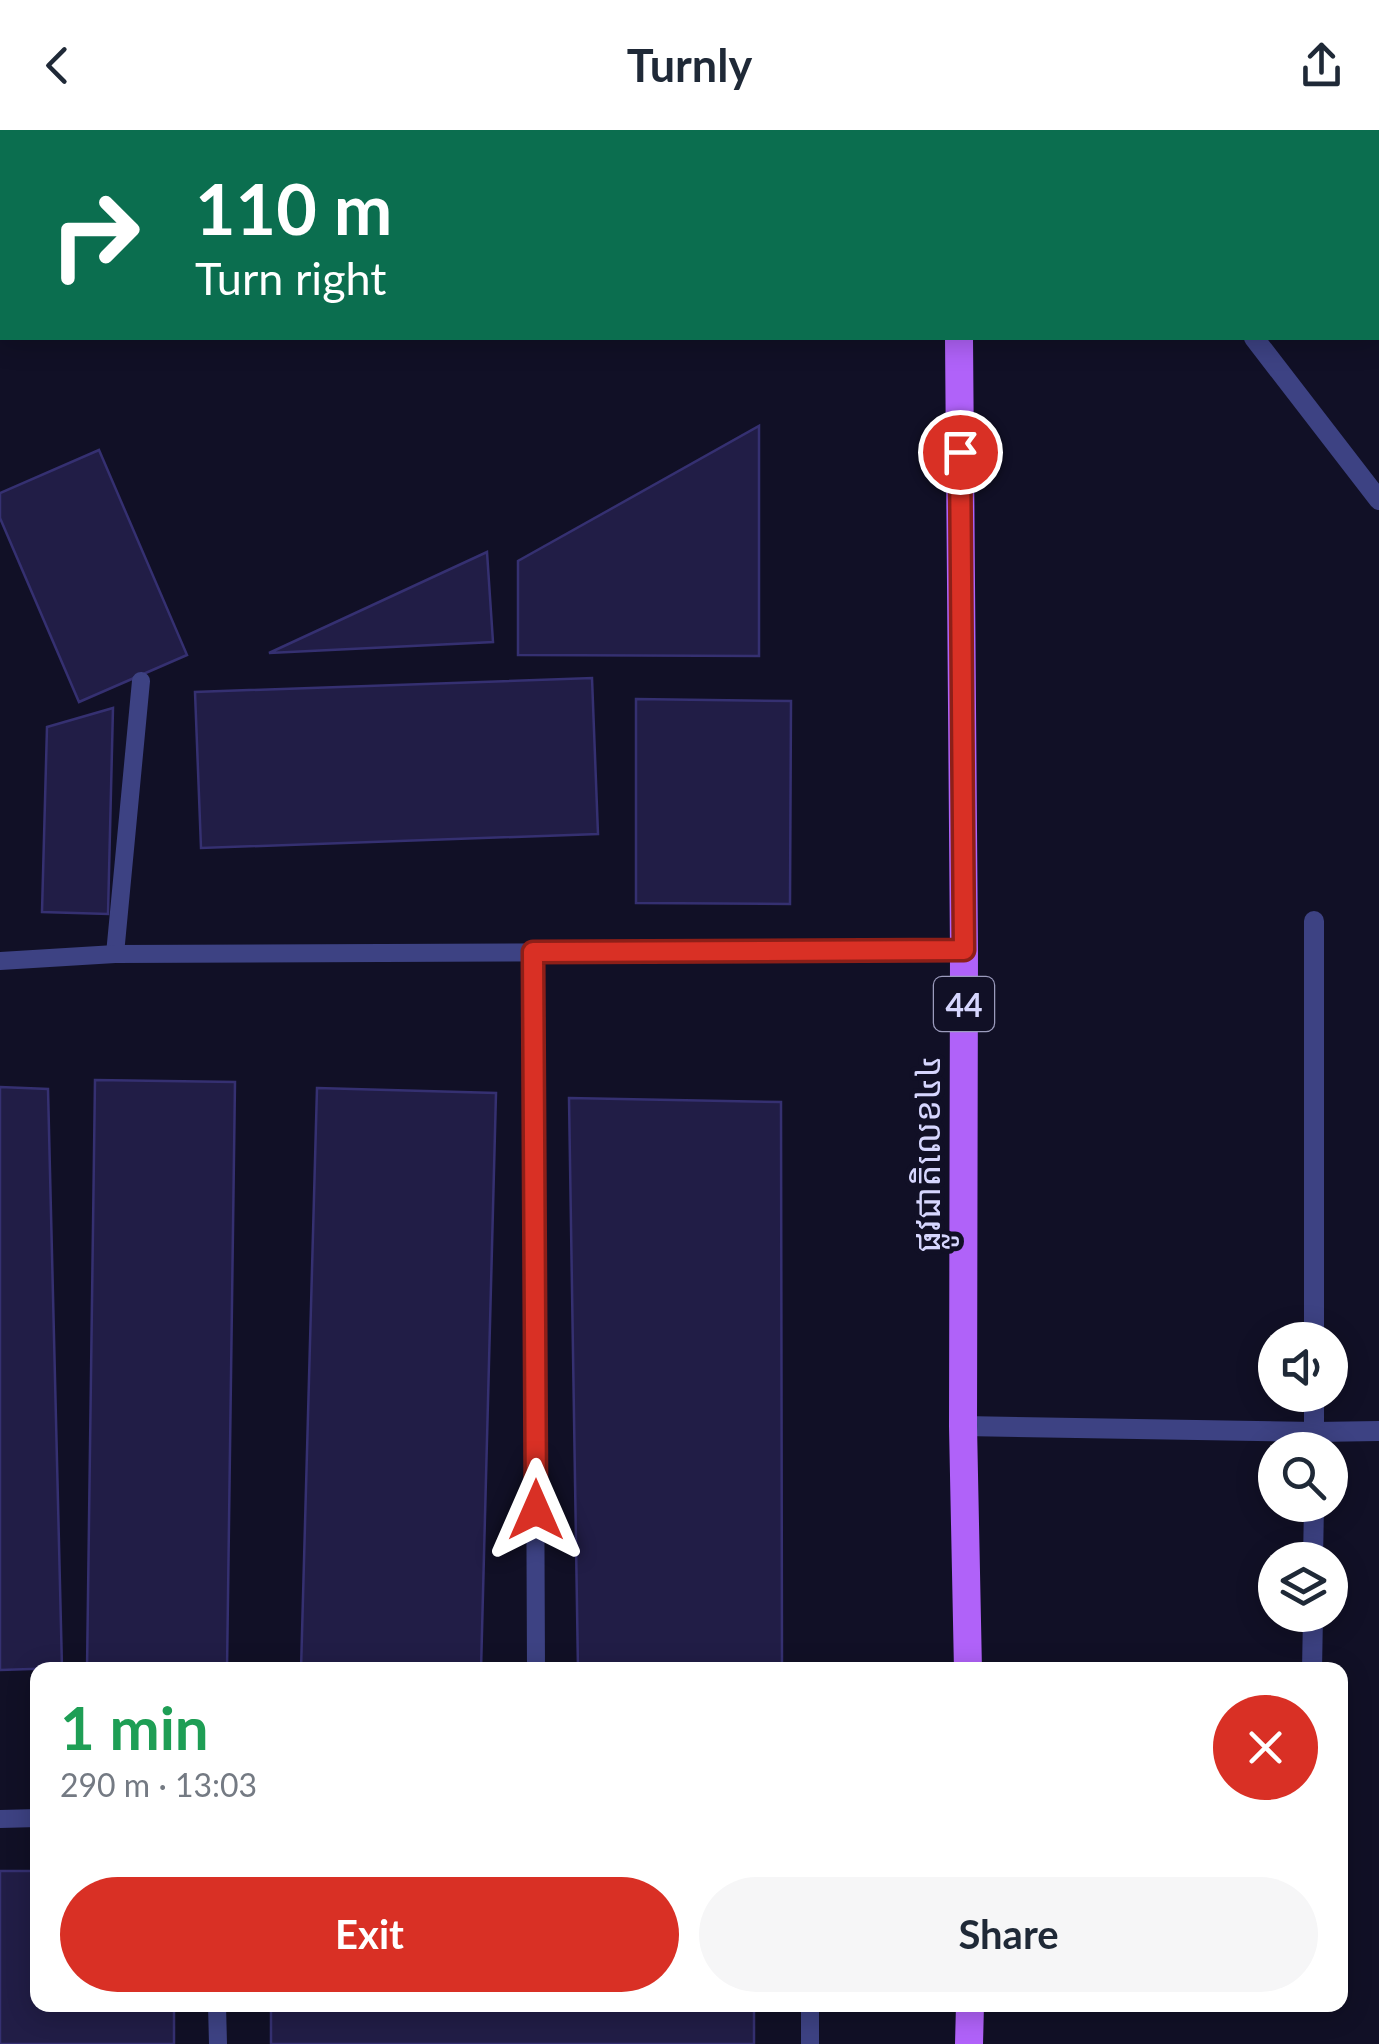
<!DOCTYPE html>
<meta charset="utf-8">
<style>
:root{--surface:#fff;--page:#f6f6f7;--text:#1f2937;--muted:#747a83;--accent:#d93025}
body{margin:0;font-family:Lato,"Noto Sans Khmer",sans-serif;background:var(--page);color:var(--text);height:100vh;display:flex;flex-direction:column;font-size:38px;white-space:nowrap}
*{box-sizing:border-box;margin:0}
p{font-size:32px;color:var(--muted)}
.icon{flex:none;width:55px;height:55px;fill:none;stroke:currentColor;stroke-width:2;stroke-linecap:round;stroke-linejoin:round}
.map{position:relative;flex:1;overflow:hidden}
.details{position:absolute;left:30px;top:1532px;width:1318px;height:350px;display:flex;flex-direction:column;background:var(--surface);border-radius:20px;box-shadow:0 5px 25px #0003}
.details>*{flex:none}
.top-card{position:absolute;left:0px;top:0px;width:1380px;height:210px;box-shadow:0 5px 25px #0003;background:#0b6e4f;color:#fff;overflow:hidden}
.fabs{position:absolute;left:1258px;top:1192px;display:grid;gap:20px}
.fabs a{display:grid;place-items:center;width:90px;height:90px;border-radius:50%;background:var(--surface);box-shadow:0 5px 25px #0003;font-size:50px}
.pin{position:absolute;display:grid;place-items:center;width:85px;height:85px;color:#fff;margin:-42px;border:5px solid #fff;border-radius:50%;box-shadow:0 2px 10px #0007}
.me{position:absolute;width:110px;margin:-55px;rotate:0deg;stroke-linejoin:round;filter:drop-shadow(0 0 8px #0008)}
.turn{display:flex;align-items:center;gap:35px;height:210px;padding:0 30px;font-size:45px}
.turn .icon{width:130px;height:130px;stroke-width:2.5}
.turn b{display:block;font-size:70px;line-height:85px}
.round{display:grid;place-items:center;flex:none;width:105px;height:105px;border-radius:52px;background:var(--page)}
.headline{display:flex;align-items:center;justify-content:space-between;height:170px;padding:0 30px}
h1{font-size:60px;font-weight:700;line-height:75px;color:#1e9e55}
.action{display:flex;gap:20px;margin-top:auto;padding:20px 30px}
.action a{flex:1;height:115px;border-radius:60px;background:var(--accent);color:#fff;font-size:40px;font-weight:700;line-height:115px;text-align:center}
.action a+a{background:var(--page);color:var(--text)}
header{display:flex;justify-content:space-between;align-items:center;height:130px;padding:0 30px;background:var(--surface);font-size:45px;font-weight:700}
.map>svg:first-child{display:block}
.lines{fill:none;stroke-linecap:round;stroke-linejoin:round}
.canal{stroke:#102c4a;stroke-width:38}
.building{fill:#211d46;stroke:#353071;stroke-width:2.5}
.service{stroke:#3d4283;stroke-width:18}
.minor{stroke:#3d4283;stroke-width:20}
.primary{stroke:#b062f9;stroke-width:28}
.route-casing{stroke:#8d1f18;stroke-width:25}
.route{stroke:#d93025;stroke-width:18}
.labels{text-anchor:middle;dominant-baseline:central;stroke-width:10;stroke-linejoin:round;paint-order:stroke}
.shield{fill:#111026;stroke:#9b9bbd;stroke-width:2.5}
.shield-label{font-size:32px;font-weight:bold;fill:#d6d6fe}
.street-label{font-size:35px;fill:#d6d6fe;stroke:#111026}
</style>
<header><svg class="icon" aria-label="back" viewBox="0 0 24 24"><path d="M15 5l-7 7 7 7"/></svg>Turnly<svg class="icon" aria-label="share" viewBox="0 0 24 24"><path d="M12 15V3M7 8l5-5 5 5M5 13v7h14v-7"/></svg></header>
<div class="map">
<svg width="1379" height="1914" viewBox="0 0 1379 1914">
<rect width="100%" height="100%" fill="#111026"/>
<g class="lines">
<g class="canal">
<polyline points="1219,0 1221,2"/>
<polyline points="1378,177 1379,178"/>
</g>
</g>
<g class="building">
<polygon points="759,296 759,526 518,525 518,431"/>
<polygon points="99,320 187,525 79,572 0,388 0,363"/>
<polygon points="487,422 493,512 269,523"/>
<polygon points="592,548 598,704 201,718 195,562"/>
<polygon points="636,569 791,571 790,774 636,773"/>
<polygon points="113,578 108,784 42,782 47,597"/>
<polygon points="95,950 235,952 227,1540 87,1540"/>
<polygon points="0,957 48,959 62,1538 0,1540"/>
<polygon points="317,958 496,963 481,1540 301,1540"/>
<polygon points="569,968 781,972 782,1540 578,1540"/>
<polygon points="0,1741 38,1741 38,1875 174,1875 174,1914 0,1914"/>
<rect x="271" y="1875" width="483" height="39"/>
</g>
<g class="lines">
<g class="service">
<polyline points="533,822 536,1540"/>
<polyline points="115,824 141,551"/>
<polyline points="0,831 115,824 964,821"/>
<polyline points="0,1689 38,1688"/>
<polyline points="217,1875 218,1914"/>
<polyline points="810,1914 810,1875"/>
</g>
<g class="minor">
<polyline points="1062,0 1065,2"/>
<polyline points="1254,208 1379,370"/>
<polyline points="1314,791 1314,1210"/>
<polyline points="963,1296 1315,1302 1379,1301"/>
<polyline points="1314,1320 1314,1265"/>
<polyline points="1313,1430 1314,1375"/>
<polyline points="1312,1540 1313,1485"/>
</g>
<g class="primary">
<polyline points="958,0 958,2"/>
<polyline points="959,208 964,821 963,1296 968,1540"/>
<polyline points="969,1914 970,1875"/>
</g>
</g>
<g class="lines">
<g class="route-casing">
<polyline id="route" points="536,1380 533,822 964,820 960,322"/>
</g>
<use href="#route" class="route"/>
</g>
<g class="labels">
<rect class="shield" x="934" y="847" width="60" height="54" rx="8"/>
<g class="shield-label">
<text x="964" y="874">44</text>
</g>
<g class="street-label">
<text transform="translate(926 1024) rotate(-90)">ផ្លូវជាតិលេខ៤៤</text>
</g>
</g>
</svg>
<div class="fabs">
<a><svg class="icon" aria-label="sound" viewBox="0 0 24 24"><path d="M4 9h4l5-4v14l-5-4H4zM17 9q2 3 0 6"/></svg></a>
<a><svg class="icon" aria-label="search" viewBox="0 0 24 24"><circle cx="10" cy="10" r="6"/><path d="M15 15l6 6"/></svg></a>
<a><svg class="icon" aria-label="layers" viewBox="0 0 24 24"><path d="M12 4l9 5-9 5-9-5zM3 14l9 5 9-5"/></svg></a>
</div>
<div class="pin" style="left:960px;top:322px;background:#d93025"><svg class="icon" aria-label="arrive" viewBox="0 0 24 24"><path d="M6 21V4h12l-3 4 3 4H6"/></svg></div>
<svg class="me" style="left:536px;top:1380px" viewBox="-20 -20 40 40"><path d="M0-17L14 15 0 8-14 15z" fill="#d93025" stroke="#fff" stroke-width="4"/></svg>
<div class="top-card">
<div class="turn"><svg class="icon" aria-label="right" viewBox="0 0 24 24"><path d="M7 20v-9h11M14 6l5 5-5 5"/></svg><div><b>110 m</b>Turn right</div></div>
</div>
<section class="details">
<div class="headline"><div><h1>1 min</h1><p>290 m · 13:03</p></div><a class="round" style="background:#d93025;color:#fff"><svg class="icon" aria-label="close" viewBox="0 0 24 24"><path d="M6 6l12 12M18 6L6 18"/></svg></a></div>
<div class="action"><a>Exit</a><a>Share</a></div>
</section>
</div>
